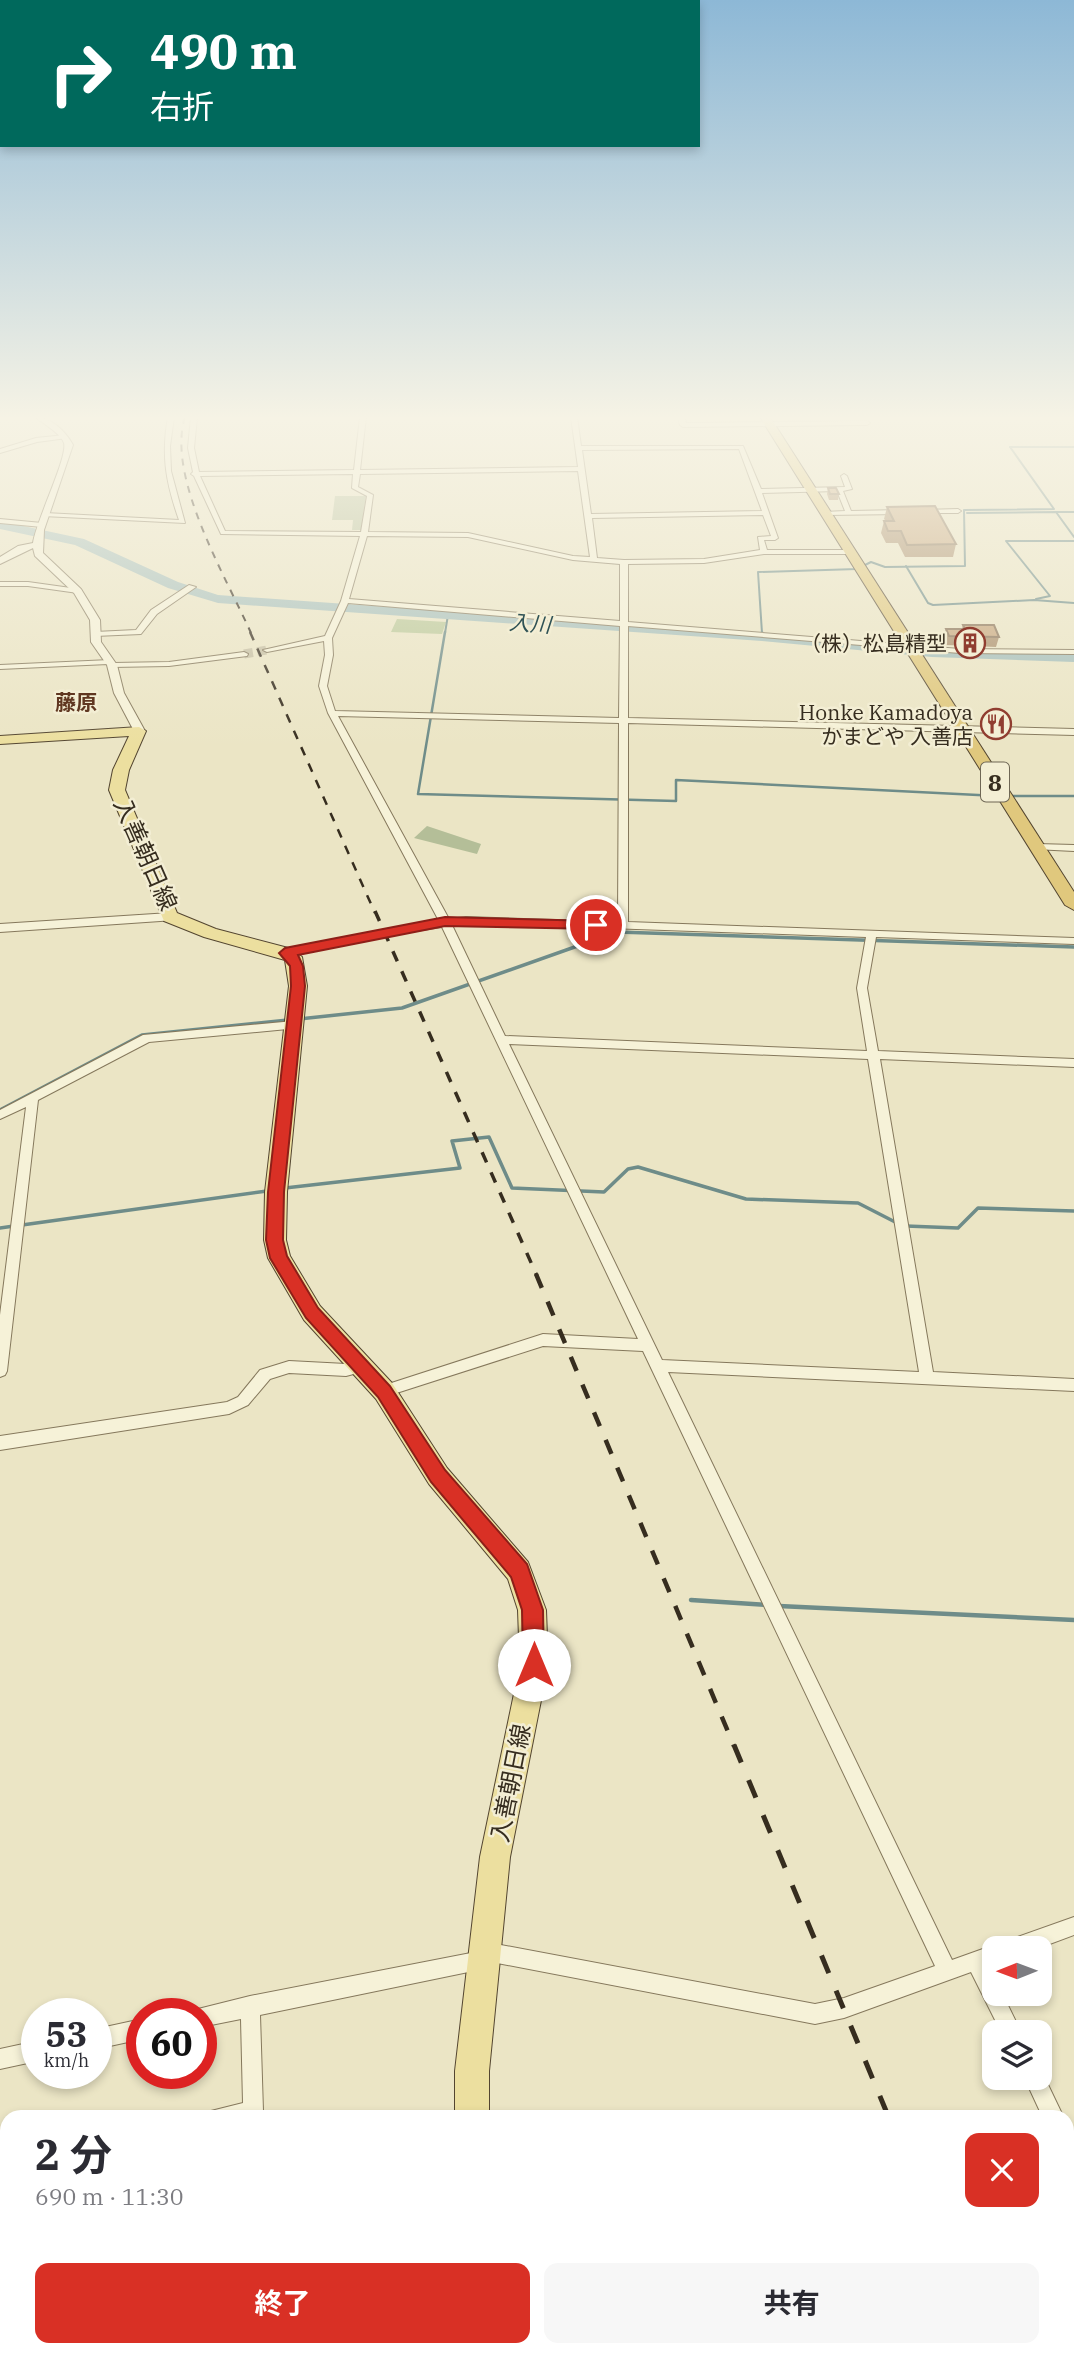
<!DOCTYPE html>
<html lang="ja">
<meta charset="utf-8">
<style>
:root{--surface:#fff;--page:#f7f7f7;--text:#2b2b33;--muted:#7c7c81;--accent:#d93025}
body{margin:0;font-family:"IBM Plex Serif","Noto Sans JP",serif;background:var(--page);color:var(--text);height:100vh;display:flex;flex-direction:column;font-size:26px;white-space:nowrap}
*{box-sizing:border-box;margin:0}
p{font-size:23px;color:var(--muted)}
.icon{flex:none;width:38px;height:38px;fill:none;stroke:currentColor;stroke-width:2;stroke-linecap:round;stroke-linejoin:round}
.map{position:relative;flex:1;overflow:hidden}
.panel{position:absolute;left:0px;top:2110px;width:1074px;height:247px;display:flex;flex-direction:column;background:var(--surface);border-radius:21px 21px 0 0;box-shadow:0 4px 10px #0003}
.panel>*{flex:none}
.hud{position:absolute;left:0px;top:0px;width:700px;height:147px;box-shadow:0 4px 10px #0003;background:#00695c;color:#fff;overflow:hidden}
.needle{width:46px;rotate:269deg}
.fabs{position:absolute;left:982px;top:1936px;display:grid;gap:14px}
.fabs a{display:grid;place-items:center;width:70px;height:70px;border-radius:14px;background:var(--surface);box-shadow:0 4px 10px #0003;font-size:35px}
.speed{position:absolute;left:21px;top:1998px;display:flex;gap:14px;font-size:35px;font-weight:700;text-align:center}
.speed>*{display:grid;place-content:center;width:91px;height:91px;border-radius:50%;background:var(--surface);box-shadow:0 4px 10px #0003;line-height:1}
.speed small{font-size:18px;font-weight:400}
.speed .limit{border:10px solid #d22;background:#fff;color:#111}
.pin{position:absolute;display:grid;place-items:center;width:60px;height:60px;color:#fff;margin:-30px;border:4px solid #fff;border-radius:50%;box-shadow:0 2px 7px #0007}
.me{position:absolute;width:77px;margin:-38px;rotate:0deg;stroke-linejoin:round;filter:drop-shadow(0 0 5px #0008)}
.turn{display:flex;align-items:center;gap:24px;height:147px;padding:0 35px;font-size:32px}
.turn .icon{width:91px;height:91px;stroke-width:2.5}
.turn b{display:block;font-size:49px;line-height:60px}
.round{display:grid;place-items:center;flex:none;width:74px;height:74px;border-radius:14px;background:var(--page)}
.summary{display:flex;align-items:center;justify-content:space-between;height:119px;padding:0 35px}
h1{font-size:42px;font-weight:700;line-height:52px}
.button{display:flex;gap:14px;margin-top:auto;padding:14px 35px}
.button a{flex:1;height:80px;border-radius:14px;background:var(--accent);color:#fff;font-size:28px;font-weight:700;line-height:80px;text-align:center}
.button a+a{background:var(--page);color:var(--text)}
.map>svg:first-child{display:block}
.green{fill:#bcc99a}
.cemetery{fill:#b4be98}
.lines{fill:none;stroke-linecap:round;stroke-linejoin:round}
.stream-far3{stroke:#6e8c89;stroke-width:2}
.stream-far2{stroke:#6e8c89;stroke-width:2.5}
.stream-far1{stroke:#6e8c89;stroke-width:3.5}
.stream{stroke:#6e8c89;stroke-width:4.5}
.river{fill:#a6bfbb;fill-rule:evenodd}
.minor-tunnel{stroke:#c7c0a4;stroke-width:9;stroke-dasharray:9 4.5;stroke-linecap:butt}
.minor-casing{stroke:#85785c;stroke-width:2}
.tertiary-casing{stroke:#85785c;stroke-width:2}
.primary-casing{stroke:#534530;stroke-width:2}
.trunk-casing{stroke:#534530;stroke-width:2}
.minor{fill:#f6f2d8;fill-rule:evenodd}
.tertiary{fill:#f6f2d8;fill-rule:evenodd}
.primary{fill:#ecdf9f;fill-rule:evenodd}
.trunk{fill:#e0c87d;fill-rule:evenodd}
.rail-far4{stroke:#362d1f;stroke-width:2;stroke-dasharray:7 7;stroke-linecap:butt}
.rail-far3{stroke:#362d1f;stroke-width:2.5;stroke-dasharray:9 9;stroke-linecap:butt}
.rail-far2{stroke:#362d1f;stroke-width:3.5;stroke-dasharray:11 11;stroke-linecap:butt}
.rail-far1{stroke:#362d1f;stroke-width:4.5;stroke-dasharray:15 15;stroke-linecap:butt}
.rail{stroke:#362d1f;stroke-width:5;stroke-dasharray:19 19;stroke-linecap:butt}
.wall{fill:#ab8f6c}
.building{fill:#c7a67d;stroke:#8b7458;stroke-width:2}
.route{fill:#d93025;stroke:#8d1f18;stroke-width:2}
.labels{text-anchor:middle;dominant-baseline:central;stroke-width:5;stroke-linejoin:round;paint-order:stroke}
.far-water-label{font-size:21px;font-style:italic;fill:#2f5255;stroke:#f3eed4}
.far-poi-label{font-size:21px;fill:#362d1f;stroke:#f3eed4;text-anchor:end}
.far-neighbourhood-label{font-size:21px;font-weight:bold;fill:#603721;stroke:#f3eed4}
.shield{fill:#f3eed4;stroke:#6f6755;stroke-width:2}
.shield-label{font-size:23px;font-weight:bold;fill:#362d1f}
.street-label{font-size:24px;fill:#362d1f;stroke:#f3eed4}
</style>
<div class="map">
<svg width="1074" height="2356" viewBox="0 0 1074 2356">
<rect width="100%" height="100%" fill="#ebe5c5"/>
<polygon class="green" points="397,619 446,622 442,634 391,632"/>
<g class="cemetery">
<polygon points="335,496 366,496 361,530 352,530 353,520 332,520"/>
<polygon points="427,826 481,844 477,854 414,838"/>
</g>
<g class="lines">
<g class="stream-far3">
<polyline points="1010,447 1074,447"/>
<polyline points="1056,512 1074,512"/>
<polyline points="967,513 1056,512 1074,537"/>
<polyline points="906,566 928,603 933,605 1034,600 1074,603"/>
<polyline points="1036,599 1050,596 1006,541 1074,541"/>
<polyline points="445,633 448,615"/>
<polyline points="762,633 758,572 857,569 871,562 885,567 965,566 964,510 1054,509 1010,447"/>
</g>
<g class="stream-far2">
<polyline points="445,632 418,794 676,801 676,780 998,796"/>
<polyline points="762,632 762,637"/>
<polyline points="1010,796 1074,796"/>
</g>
<g class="stream-far1">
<polyline points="299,1019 402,1008 617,932 1074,947"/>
<polyline points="0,1110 142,1035 288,1020"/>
<polyline points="285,1188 460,1168 452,1141 489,1137 512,1188 604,1192 628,1169 638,1167 746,1199 858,1203 899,1224"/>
<polyline points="22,1225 267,1191"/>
<polyline points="906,1226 958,1228 978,1208 1074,1211"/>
<polyline points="0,1228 14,1226"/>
</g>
<g class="stream">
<polyline points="691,1600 768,1605"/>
<polyline points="779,1606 1074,1620"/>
</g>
<polygon class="river" points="0,521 84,539 178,582 218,595 762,633 932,649 1074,654 1074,662 932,657 762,641 218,603 168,588 75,545 0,529"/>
<polyline class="minor-tunnel" points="244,654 267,650"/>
<g class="minor-casing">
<g id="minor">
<path d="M168,417H174L170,446L171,471L185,523L43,516V514L45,513L179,520C166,483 161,456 168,417Z"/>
<path d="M191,417H197L194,448L199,472L354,470L360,417H366L360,470L578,467L571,417H577L581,446H743L761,489L845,487L841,476L844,474L847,476L852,489L843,491L851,511L902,510L905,512L902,514L826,515L823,513L824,512L845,511L837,491L762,493L778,538L775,540H764L767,550H850L854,552L850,554H764L704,563L628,564V622L960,649L1074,650V654L960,653L628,626V718L1074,729V735L628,723V922L1074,938V944L876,937L867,988L878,1051L1074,1059V1067L880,1059L933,1372L1074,1379V1391L668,1372L952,1960L994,1945L1001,1947L994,1948V1963L988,1965L994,1977V1993H1002L1021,2032H1001L971,1972L844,2018L815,2024L492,1962L490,1967L483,1969L260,2015L263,2111L260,2118H208L211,2111L243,2103L241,2019L201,2027V2014H193L194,2010L250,1996L476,1952L478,1944L485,1942L815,2004L844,1998L935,1966L643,1351L543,1346L384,1397L379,1395L377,1391L379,1387L543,1334L638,1339L442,927L383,936L286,956L281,953L286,950L383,930L439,921L328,713L319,686L325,655L324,641L267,652L263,650L325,636L341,601L360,536L221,534L194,476L191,474L193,472L188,448ZM739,449L762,511L591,514L582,450ZM578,471L590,557L573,556L468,533L368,532L373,495L358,487L360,474ZM353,474L352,488L367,496L361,532L225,531L200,476ZM763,515L771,536L758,537L760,550L704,559L624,560L597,558L592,518ZM367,536L468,537L573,560L620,564V621L349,599ZM348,603L620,626L619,718L335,711L327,686L333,655L332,638ZM338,716L619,723L618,922L466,917L449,919ZM466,923L866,937L857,988L867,1051L505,1036L452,925ZM509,1044L868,1059L919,1372L662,1360Z"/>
<polygon points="678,417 684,417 686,423 867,421 870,423 867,425 683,427 680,425"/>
<polygon points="65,435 67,438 37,442 0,453 0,449 36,438"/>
<polygon points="923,510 958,509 961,511 958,513 921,513 921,511"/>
<polygon points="0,519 42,523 45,525 42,527 0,523"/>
<polygon points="0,582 28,582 78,589 82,591 78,593 28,586 0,586"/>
<polygon points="189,585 196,587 157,614 141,634 95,636 91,634 95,632 136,630 151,610"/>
<polygon points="244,652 248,654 247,656 169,666 112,667 108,664 0,669 0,665 110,660 114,663 169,662"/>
<polygon points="1037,844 1074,845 1074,851 1034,849 1032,847"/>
<polygon points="294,1021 299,1025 298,1028 149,1042 38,1100 7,1371 5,1375 0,1377 0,1315 26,1107 0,1119 0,1110 143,1035"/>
<polygon points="289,1361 346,1364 360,1361 365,1363 367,1367 365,1371 346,1376 289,1373 270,1379 248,1405 229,1414 0,1450 0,1436 227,1402 238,1397 260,1370"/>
<polygon points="1074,1917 1074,1935 1039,1948 1004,1948 1006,1941"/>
<polygon points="142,2019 142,2039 96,2049 96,2029"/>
<polygon points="37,2041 37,2061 0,2069 0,2049"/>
<polygon points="1040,2069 1041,2070 1064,2118 1043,2118 1024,2077 1040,2077"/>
<polygon points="1068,2135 1074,2137 1074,2168 1068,2165"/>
</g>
</g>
<g class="tertiary-casing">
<g id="tertiary">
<path d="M36,417C51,417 66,432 73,445L44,530L43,553L81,589L100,620L101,642L117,665L124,693L145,731L143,733H135L114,693L107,665L91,642L90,620L74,593L35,556L33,548L0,564V557L18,546L33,543C36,521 68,457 64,443C61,433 43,424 36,417Z"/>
<polygon points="170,913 175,914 175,920 0,932 0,924"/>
</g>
</g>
<g class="primary-casing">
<g id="primary">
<polygon points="139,727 146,731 129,770 125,790 177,913 216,929 292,949 302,957 307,986 287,1192 286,1240 290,1256 320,1306 392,1383 447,1468 528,1562 546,1610 548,1665 510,1857 489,2071 489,2118 455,2118 455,2071 480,1857 520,1665 518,1610 508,1579 429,1484 376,1399 304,1320 268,1258 264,1240 265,1192 289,986 285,960 204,937 164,921 109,790 113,770 129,736 0,744 0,736"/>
<polygon points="543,2350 582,2350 585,2356 546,2356"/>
</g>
</g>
<g class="trunk-casing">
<polygon id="trunk" points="760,417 770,417 1074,892 1074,910 1065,905"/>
</g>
<use href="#minor" class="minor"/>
<use href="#tertiary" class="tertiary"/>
<use href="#primary" class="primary"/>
<use href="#trunk" class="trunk"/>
<path class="rail-far4" d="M185,417C166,477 226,577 251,633"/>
<polyline class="rail-far3" points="250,632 375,913"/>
<polyline class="rail-far2" points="375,911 537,1276"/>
<polyline class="rail-far1" points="536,1274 734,1746"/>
<g class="rail">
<polyline points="734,1745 889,2118"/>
<polyline points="972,2350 975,2356"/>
<polyline points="986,2350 989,2356"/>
</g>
</g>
<g class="wall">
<polygon points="828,488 839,494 838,500 829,500 827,494"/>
<polygon points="887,507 956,544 953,557 905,557 898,543 886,543 881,533 884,521 886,521 884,519"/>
<polygon points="963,625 999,637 996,647 946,645 944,639 946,629 962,629"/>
</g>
<g class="building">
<polygon points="828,488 836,488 839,494 830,494"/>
<polygon points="935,506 956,544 907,545 901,531 888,531 884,521 894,521 887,507"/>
<polygon points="963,625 994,625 999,637 949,636 946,629 965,629"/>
</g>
<linearGradient id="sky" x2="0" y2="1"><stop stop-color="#8db8d6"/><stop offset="0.56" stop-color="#f6f3e5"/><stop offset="1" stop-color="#f6f3e5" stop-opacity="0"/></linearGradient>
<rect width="1074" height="747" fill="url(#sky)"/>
<polygon class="route" points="445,917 596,921 603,925 596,929 445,926 298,955 303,966 305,986 284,1192 283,1240 287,1256 318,1308 390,1386 445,1470 527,1564 543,1610 544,1665 541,1672 534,1676 526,1672 523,1665 522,1610 511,1577 431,1482 378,1397 306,1318 270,1258 266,1240 268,1192 291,986 290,966 279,953 285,948"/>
<defs>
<g id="building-ring" transform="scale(1.575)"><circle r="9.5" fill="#f3eed4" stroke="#903d30" stroke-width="1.5"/><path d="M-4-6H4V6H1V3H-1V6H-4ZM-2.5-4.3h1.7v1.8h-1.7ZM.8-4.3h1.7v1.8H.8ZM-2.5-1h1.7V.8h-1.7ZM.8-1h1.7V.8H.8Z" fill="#903d30"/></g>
<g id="restaurant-ring" transform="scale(1.575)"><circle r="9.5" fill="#f3eed4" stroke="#903d30" stroke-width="1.5"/><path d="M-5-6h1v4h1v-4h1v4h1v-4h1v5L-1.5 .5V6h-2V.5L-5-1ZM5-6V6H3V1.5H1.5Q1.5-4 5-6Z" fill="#903d30"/></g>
</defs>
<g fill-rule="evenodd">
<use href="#building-ring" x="970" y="643"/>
<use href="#restaurant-ring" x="996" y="724"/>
</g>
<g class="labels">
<g class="far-water-label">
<text transform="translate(530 623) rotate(4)">入川</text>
</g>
<g class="far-poi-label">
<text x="947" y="643">（株）松島精型</text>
<text x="973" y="712">Honke Kamadoya<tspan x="973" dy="24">かまどや 入善店</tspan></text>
</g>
<g class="far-neighbourhood-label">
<text x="76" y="702">藤原</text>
</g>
<rect class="shield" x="981" y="762.5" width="28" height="39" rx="5"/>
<g class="shield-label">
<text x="995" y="782">8</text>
</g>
<g class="street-label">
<text transform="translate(146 854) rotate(66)">入善朝日線</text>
<text transform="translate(510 1783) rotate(-79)">入善朝日線</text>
</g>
</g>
</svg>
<div class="fabs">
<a><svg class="needle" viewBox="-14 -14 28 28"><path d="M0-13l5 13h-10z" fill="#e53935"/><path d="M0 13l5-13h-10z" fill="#7c7c81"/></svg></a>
<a><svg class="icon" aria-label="layers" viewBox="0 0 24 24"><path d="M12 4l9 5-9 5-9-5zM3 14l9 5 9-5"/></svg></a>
</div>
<div class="speed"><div>53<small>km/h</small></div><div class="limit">60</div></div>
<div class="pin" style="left:596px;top:925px;background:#d93025"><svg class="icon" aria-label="arrive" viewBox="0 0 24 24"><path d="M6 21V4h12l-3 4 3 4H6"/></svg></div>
<svg class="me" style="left:534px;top:1665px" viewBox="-20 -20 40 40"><circle r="19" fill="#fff"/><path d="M0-13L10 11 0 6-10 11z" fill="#d93025"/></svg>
<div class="hud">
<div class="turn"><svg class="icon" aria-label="right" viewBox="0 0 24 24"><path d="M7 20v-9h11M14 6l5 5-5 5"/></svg><div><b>490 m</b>右折</div></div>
</div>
<section class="panel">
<div class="summary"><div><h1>2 分</h1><p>690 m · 11:30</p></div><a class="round" style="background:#d93025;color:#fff"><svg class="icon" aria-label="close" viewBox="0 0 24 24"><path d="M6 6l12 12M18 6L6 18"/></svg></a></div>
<div class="button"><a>終了</a><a>共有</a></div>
</section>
</div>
